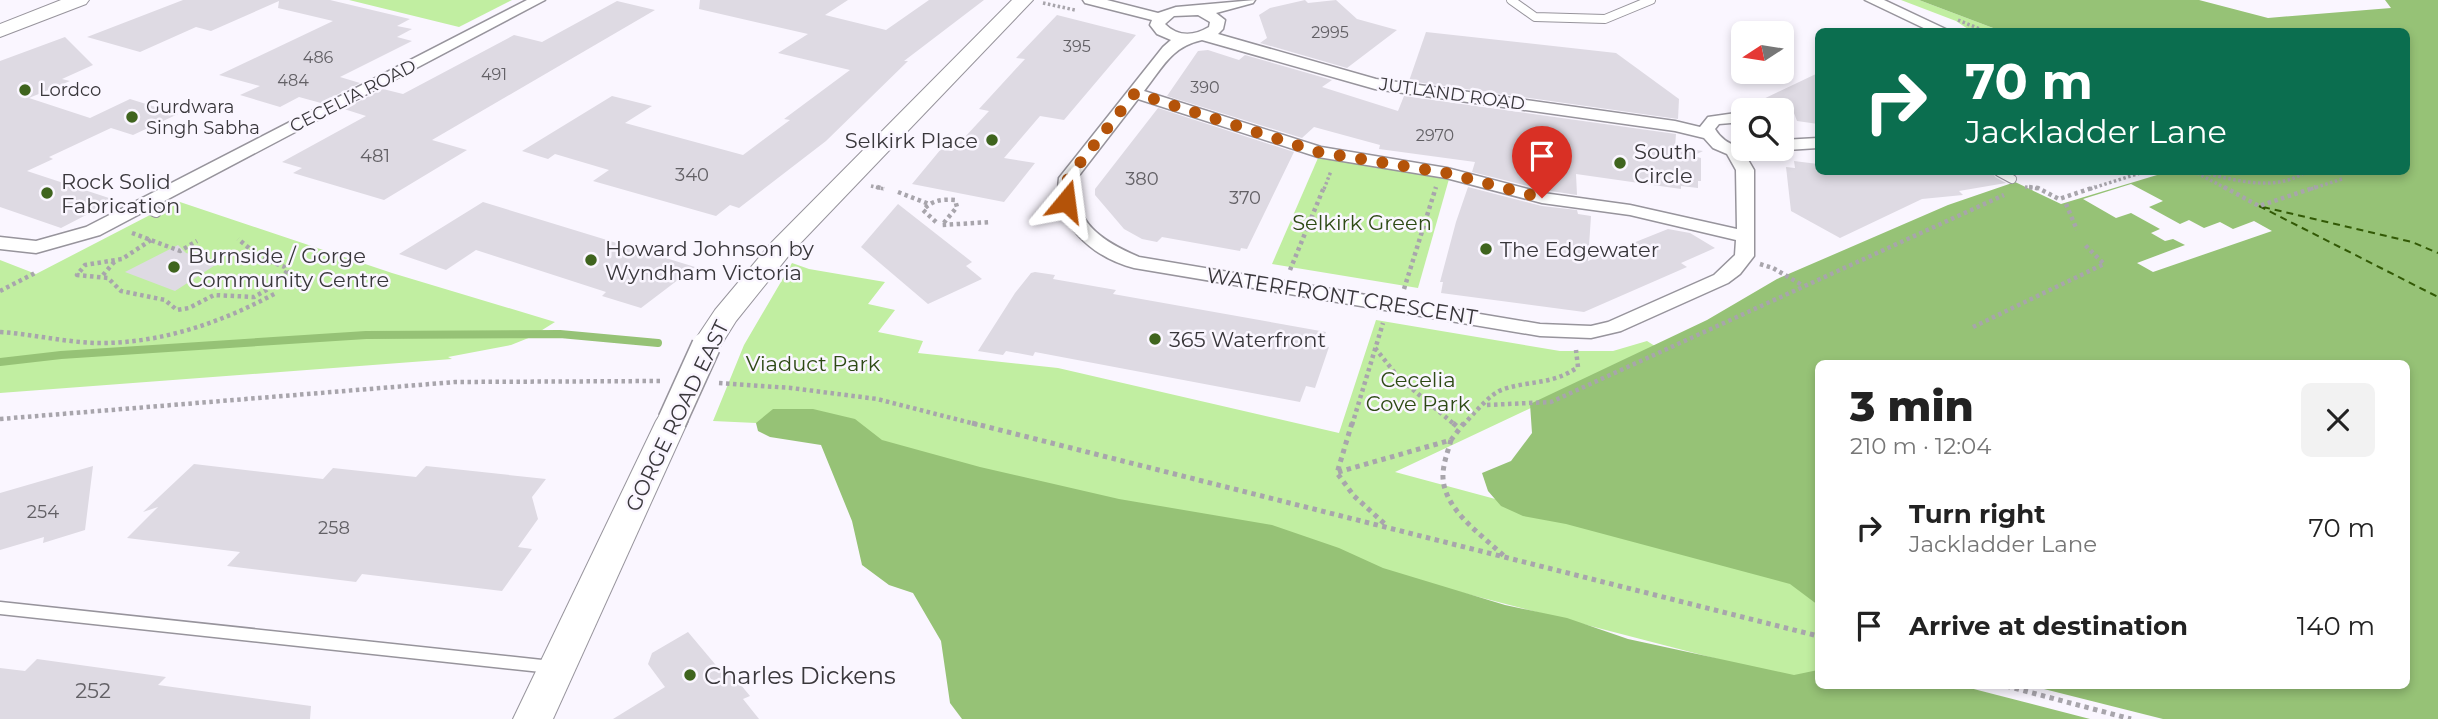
<!DOCTYPE html>
<meta charset="utf-8">
<style>
:root{--surface:#fff;--page:#f2f2f2;--text:#222;--muted:#767676}
body{margin:0;font-family:Montserrat,sans-serif;background:var(--page);color:var(--text);height:100vh;display:flex;flex-direction:column;font-size:26px;white-space:nowrap}
*{box-sizing:border-box;margin:0}
p{font-size:23px;color:var(--muted)}
.icon{flex:none;width:38px;height:38px;fill:none;stroke:currentColor;stroke-width:2;stroke-linecap:round;stroke-linejoin:round}
.map{position:relative;flex:1;overflow:hidden}
.details{position:absolute;left:1815px;top:360px;width:595px;height:329px;display:flex;flex-direction:column;background:var(--surface);border-radius:10px;box-shadow:0 4px 10px #0003}
.details>*{flex:none}
.hud{position:absolute;left:1815px;top:28px;width:595px;height:147px;border-radius:10px;box-shadow:0 4px 10px #0003;background:#0b6e4f;color:#fff;overflow:hidden}
.needle{width:46px;rotate:258deg}
.controls{position:absolute;left:1731px;top:21px;display:grid;gap:14px}
.controls a{display:grid;place-items:center;width:63px;height:63px;border-radius:10px;background:var(--surface);box-shadow:0 4px 10px #0003;font-size:35px}
.pin{position:absolute;display:grid;place-items:center;width:60px;height:60px;color:#fff;margin:-72px -30px;border-radius:50% 50% 50% 0;rotate:-45deg;box-shadow:0 0 7px #0007}
.pin .icon{rotate:45deg}
.me{position:absolute;width:77px;margin:-38px;rotate:16deg;stroke-linejoin:round;filter:drop-shadow(0 0 5px #0008)}
.turn{display:flex;align-items:center;gap:24px;height:147px;padding:0 35px;font-size:32px}
.turn .icon{width:91px;height:91px;stroke-width:2.5}
.turn b{display:block;font-size:49px;line-height:60px}
.round{display:grid;place-items:center;flex:none;width:74px;height:74px;border-radius:10px;background:var(--page)}
.head{display:flex;align-items:center;justify-content:space-between;height:119px;padding:0 35px}
h1{font-size:42px;font-weight:800;line-height:52px}
ul{padding:0;list-style:none}
li{display:flex;align-items:center;gap:21px;height:98px;padding:0 35px}
li div{flex:1}
li b{display:block;font-size:26px}
li em{font-style:normal}
.map>svg:first-child{display:block}
.green{fill:#c1eea1}
.water{fill:#96c276}
.pier{fill:#faf6ff}
.lines{fill:none;stroke-linecap:round;stroke-linejoin:round}
.stream{stroke:#96c276;stroke-width:8}
.ferry{stroke:#325905;stroke-width:2;stroke-dasharray:7 5;stroke-linecap:butt}
.building{fill:#dedae3}
.service-far2-casing{stroke:#97949c;stroke-width:10}
.service-far1-casing{stroke:#97949c;stroke-width:12}
.service-casing{stroke:#97949c;stroke-width:15}
.minor-casing{stroke:#97949c;stroke-width:3}
.secondary-casing{stroke:#97949c;stroke-width:2}
.path-far2{stroke:#a8a5ac;stroke-width:3.5;stroke-dasharray:2.5 2.5;stroke-linecap:butt}
.path-far1{stroke:#a8a5ac;stroke-width:4.5;stroke-dasharray:3.5 3.5;stroke-linecap:butt}
.path{stroke:#a8a5ac;stroke-width:5;stroke-dasharray:4.5 4.5;stroke-linecap:butt}
.service-far2{stroke:#fff;stroke-width:8}
.service-far1{stroke:#fff;stroke-width:10}
.service{stroke:#fff;stroke-width:12}
.minor{fill:#fff;fill-rule:evenodd}
.secondary{fill:#fff;fill-rule:evenodd}
.secondary-bridge-casing{stroke:#97949c;stroke-width:31;stroke-linecap:butt}
.secondary-bridge{stroke:#fff;stroke-width:28}
.route{stroke:#b45309;stroke-width:12;stroke-dasharray:0 21.6}
.poi-dot{fill:#3f641e;stroke:#faf6ff;stroke-width:2.5}
.labels{text-anchor:middle;dominant-baseline:central;stroke-width:5;stroke-linejoin:round;paint-order:stroke}
.far-number-label{font-size:16px;fill:#626065}
.far-poi-label{font-size:18px;fill:#39373b;stroke:#faf6ff;text-anchor:start}
.far-street-label{font-size:18px;fill:#39373b;stroke:#faf6ff}
.number-label{font-size:18px;fill:#626065}
.poi-label{font-size:21px;fill:#39373b;stroke:#faf6ff;text-anchor:start}
.park-label{font-size:21px;fill:#2e4a15;stroke:#faf6ff}
.street-label{font-size:21px;fill:#39373b;stroke:#faf6ff}
.near-number-label{font-size:21px;fill:#626065}
.near-poi-label{font-size:24px;fill:#39373b;stroke:#faf6ff;text-anchor:start}
</style>
<div class="map">
<svg width="2438" height="719" viewBox="0 0 2438 719">
<rect width="100%" height="100%" fill="#faf6ff"/>
<g class="green">
<polygon points="349,0 512,0 459,27"/>
<polygon points="1901,0 1919,0 2001,31 1971,31 1956,21"/>
<polygon points="1318,158 1449,179 1418,288 1272,264"/>
<polygon points="177,201 392,273 555,322 531,337 511,345 448,357 452,359 0,393 0,260 36,274"/>
<polygon points="792,263 809,269 885,282 868,304 895,310 878,332 923,341 918,353 1058,368 1339,433 1376,320 1560,351 1613,351 1647,341 1658,348 1395,472 1499,500 1818,575 1818,685 1013,476 756,423 713,421 744,345"/>
</g>
<polygon class="water" points="1919,0 2199,0 2268,18 2391,8 2385,0 2438,0 2438,719 962,719 950,703 941,641 913,593 889,585 862,565 852,521 821,445 770,437 758,431 756,423 773,409 813,409 855,419 882,440 980,467 1119,499 1272,525 1339,548 1383,568 1505,605 1567,618 1628,639 1794,675 1818,670 1818,686 2406,686 2406,364 1818,364 1818,605 1790,584 1566,524 1523,516 1501,506 1488,491 1482,473 1511,461 1532,433 1530,404 1707,320 1777,279 1948,205 2015,182 2061,204 2167,172 2406,172 2406,32 2001,31"/>
<g class="pier">
<polygon points="2131,184 2163,201 2149,207 2180,224 2189,220 2204,228 2220,222 2233,229 2254,221 2272,231 2153,272 2137,263 2185,245 2173,239 2165,241 2151,233 2160,229 2131,213 2116,218 2083,199"/>
<polygon points="1962,686 2032,686 2163,719 2090,719"/>
</g>
<g class="lines">
<polyline class="stream" points="0,362 61,355 366,335 560,334 658,343"/>
<g class="ferry">
<polyline points="2259,206 2438,297"/>
<polyline points="2263,207 2412,242 2438,253"/>
</g>
</g>
<g class="building">
<polygon points="183,0 330,0 410,19 397,26 412,29 397,37 412,41 340,77 360,83 321,103 299,97 280,107 240,95 260,86 219,75 333,21 278,8 279,1 211,31 196,27 140,52 87,37"/>
<polygon points="700,0 848,0 825,15 886,30 929,0 984,0 904,61 908,61 826,141 739,208 730,205 716,216 593,181 609,170 555,154 548,159 522,151 612,96 652,106 625,123 743,155 790,120 784,119 850,70 778,53 808,34 699,9"/>
<polygon points="1305,0 1308,3 1336,0 1357,19 1397,30 1347,68 1260,43 1267,38 1259,15 1270,8"/>
<polygon points="617,1 655,10 432,140 467,150 384,200 293,173 302,168 282,162 366,116 344,109 383,89 403,94 514,35 542,42"/>
<polygon points="1057,15 1136,35 1064,120 1040,116 1004,158 1035,163 1004,202 912,184 941,149 952,151 989,111 979,109 1025,59 1016,58"/>
<polygon points="1426,32 1616,53 1679,99 1678,119 1409,81"/>
<polygon points="65,37 93,65 62,79 70,81 29,98 90,118 130,99 178,114 133,135 111,128 49,157 53,159 27,171 115,200 61,228 0,207 0,61"/>
<polygon points="1208,50 1239,60 1245,55 1332,80 1322,87 1398,111 1404,96 1676,134 1675,147 1703,151 1693,156 1701,158 1701,181 1698,181 1698,188 1681,186 1681,189 1576,174 1577,195 1544,190 1472,172 1475,162 1379,149 1380,145 1314,127 1302,138 1167,96 1198,51"/>
<polygon points="1818,73 1818,124 1797,121 1792,108 1782,113 1782,110 1771,110 1755,103"/>
<polygon points="1158,108 1294,152 1247,249 1241,248 1240,251 1162,237 1157,242 1142,239 1124,229 1095,195 1095,189"/>
<polygon points="1794,161 1818,164 1818,172 1993,172 1995,177 2006,183 1959,191 1963,195 1922,199 1840,238 1791,211 1786,167 1795,168"/>
<polygon points="1468,187 1542,206 1577,210 1578,214 1591,216 1588,261 1668,229 1690,233 1715,248 1681,263 1687,267 1584,312 1441,293 1443,282 1440,282 1456,222"/>
<polygon points="483,202 695,267 641,308 602,296 606,292 476,250 446,270 399,254"/>
<polygon points="898,204 972,262 966,266 982,279 928,304 861,247"/>
<polygon points="178,245 186,253 220,262 175,291 125,272"/>
<polygon points="1035,272 1055,275 1053,279 1116,290 1113,294 1326,332 1321,346 1329,347 1315,388 1306,386 1300,402 1035,352 1033,356 1006,351 1003,355 978,351 1015,293 1031,273"/>
<polygon points="194,464 323,479 333,468 416,477 426,466 546,479 532,497 538,519 518,547 532,549 502,591 362,574 356,582 227,566 240,552 127,538 158,507 143,512"/>
<polygon points="93,466 85,530 43,543 44,537 0,550 0,493"/>
<polygon points="688,632 725,676 731,673 750,696 743,699 759,719 613,719 665,687 648,664 652,653"/>
<polygon points="37,659 166,677 158,685 311,706 310,719 0,719 0,668 25,671"/>
</g>
<g class="lines">
<g class="service-far2-casing">
<g id="service-far2">
<polyline points="1511,0 1535,17 1605,19 1651,0"/>
<polyline points="1999,172 2012,179"/>
</g>
</g>
<g class="service-far1-casing">
<polyline id="service-far1" points="143,206 156,212"/>
</g>
<g class="service-casing">
<polyline id="service" points="0,608 551,667"/>
</g>
<g class="minor-casing">
<g id="minor">
<polygon points="527,0 545,0 100,235 36,253 0,249 0,237 36,241 86,227"/>
<path d="M1083,0H1107L1158,13L1176,7L1255,0L1253,3L1216,13L1225,20L1223,29L1218,34L1376,79L1675,121L1700,127L1708,117L1743,112V122L1719,124L1715,129C1729,153 1758,149 1782,149V140L1818,138V148L1787,150L1770,157L1747,158L1754,170V256L1740,274L1728,283L1621,331L1591,338L1540,336L1134,268C1092,257 1053,223 1059,178L1163,47L1171,40L1157,34L1150,25L1152,20L1085,3ZM1198,15L1210,22L1209,27C1194,36 1178,37 1165,24L1174,16ZM1202,40L1375,89L1675,131L1704,138L1713,148L1727,154L1736,170L1737,229L1630,205L1543,193L1447,168L1321,147L1144,91C1163,67 1171,47 1202,40ZM1138,99L1318,157L1446,178L1542,203L1630,215L1736,240L1735,255L1714,275L1608,322L1591,326L1540,324L1139,257C1102,241 1072,223 1077,178Z"/>
<polygon points="1865,0 1884,0 1952,32 1932,32"/>
</g>
</g>
<g class="secondary-casing">
<g id="secondary">
<polygon points="61,0 89,0 86,4 0,37 0,24"/>
<polygon points="1012,0 1033,0 790,254 736,321 716,353 706,355 696,353 691,346 715,310 772,242"/>
<polygon points="672,410 683,413 688,421 553,719 513,719 656,421 661,413"/>
</g>
</g>
<g class="path-far2">
<polyline points="1043,3 1075,10"/>
<polyline points="1958,20 1987,32"/>
<path d="M2199,172C2233,179 2274,193 2305,172"/>
<polyline points="2197,173 2227,189"/>
<polyline points="871,186 884,189"/>
<polyline points="2025,187 2040,189"/>
<polyline points="1324,189 1331,171"/>
<polyline points="2090,189 2143,172"/>
<polyline points="2311,189 2342,179"/>
</g>
<g class="path-far1">
<polyline points="877,187 884,189"/>
<polyline points="2029,187 2038,188 2059,199 2095,187"/>
<polyline points="2224,187 2259,206 2316,187"/>
<polyline points="898,192 929,204"/>
<polyline points="2066,204 2077,230"/>
<path d="M936,222L923,210C932,200 942,199 955,200L957,207L942,225L991,222"/>
<polyline points="132,233 180,251 197,241"/>
<polyline points="151,240 122,259 85,265 77,275 108,278 121,291 165,300 177,310 189,308 214,295 254,297 277,284 287,271 285,267 261,258 238,239"/>
<polyline points="1760,264 1773,268 1802,285"/>
<polyline points="1290,270 1324,187"/>
<polyline points="103,275 115,261"/>
<polyline points="1404,289 1436,187"/>
<polyline points="0,291 37,272"/>
<polyline points="1973,327 2104,264 2084,244"/>
<path d="M0,332C32,334 64,342 96,343C159,344 221,323 276,293"/>
<polyline points="1375,348 1399,378 1455,425"/>
<polyline points="719,383 791,388 877,399 979,425"/>
<polyline points="1487,405 1551,402 2004,195"/>
<polyline points="0,419 455,382 661,381"/>
<polyline points="1352,425 1383,323"/>
<path d="M1463,425C1474,414 1490,393 1504,389C1532,380 1552,385 1578,367L1576,350"/>
</g>
<g class="path">
<polyline points="972,423 1818,636"/>
<polyline points="1352,423 1337,473 1354,496 1386,525"/>
<polyline points="1453,423 1459,428"/>
<path d="M1451,440C1448,451 1444,461 1443,473C1441,508 1481,534 1504,556"/>
<polyline points="1338,472 1451,440 1464,423"/>
<polyline points="2006,686 2131,719"/>
</g>
<use href="#service-far2" class="service-far2"/>
<use href="#service-far1" class="service-far1"/>
<use href="#service" class="service"/>
<use href="#minor" class="minor"/>
<use href="#secondary" class="secondary"/>
<g class="secondary-bridge-casing">
<polyline id="secondary-bridge" points="672,421 706,346"/>
</g>
<use href="#secondary-bridge" class="secondary-bridge"/>
</g>
<g class="lines">
<polyline class="route" points="1066,201 1068,178 1135,93 1318,152 1447,173 1542,198"/>
</g>
<g class="poi-dot">
<circle cx="25" cy="90" r="7"/>
<circle cx="132" cy="117" r="7"/>
<circle cx="992" cy="140" r="7"/>
<circle cx="1620" cy="163" r="7"/>
<circle cx="47" cy="193" r="7"/>
<circle cx="1486" cy="249" r="7"/>
<circle cx="591" cy="260" r="7"/>
<circle cx="174" cy="267" r="7"/>
<circle cx="1155" cy="339" r="7"/>
<circle cx="690" cy="675" r="7"/>
</g>
<g class="labels">
<g class="far-number-label">
<text x="1330" y="32">2995</text>
<text x="1077" y="46">395</text>
<text x="318" y="57">486</text>
<text x="494" y="74">491</text>
<text x="293" y="80">484</text>
<text x="1205" y="87">390</text>
<text x="1435" y="135">2970</text>
</g>
<g class="far-poi-label">
<text x="39" y="90">Lordco</text>
<text x="146" y="107">Gurdwara<tspan x="146" dy="21">Singh Sabha</tspan></text>
</g>
<g class="far-street-label">
<text transform="translate(1452 94) rotate(8)">JUTLAND ROAD</text>
<text transform="translate(353 96) rotate(-27)">CECELIA ROAD</text>
</g>
<g class="number-label">
<text x="375" y="156">481</text>
<text x="692" y="175">340</text>
<text x="1142" y="179">380</text>
<text x="1245" y="198">370</text>
<text x="43" y="512">254</text>
<text x="334" y="528">258</text>
</g>
<g class="poi-label">
<text x="978" y="140" text-anchor="end">Selkirk Place</text>
<text x="1634" y="151">South<tspan x="1634" dy="24">Circle</tspan></text>
<text x="61" y="181">Rock Solid<tspan x="61" dy="24">Fabrication</tspan></text>
<text x="605" y="248">Howard Johnson by<tspan x="605" dy="24">Wyndham Victoria</tspan></text>
<text x="1500" y="249">The Edgewater</text>
<text x="188" y="255">Burnside / Gorge<tspan x="188" dy="24">Community Centre</tspan></text>
<text x="1169" y="339">365 Waterfront</text>
</g>
<g class="park-label">
<text x="1362" y="222">Selkirk Green</text>
<text x="813" y="363">Viaduct Park</text>
<text x="1418" y="379">Cecelia<tspan x="1418" dy="24">Cove Park</tspan></text>
</g>
<g class="street-label">
<text transform="translate(1342 296) rotate(9)">WATERFRONT CRESCENT</text>
<text transform="translate(677 416) rotate(-64)">GORGE ROAD EAST</text>
</g>
<g class="near-number-label">
<text x="93" y="690">252</text>
</g>
<g class="near-poi-label">
<text x="704" y="675">Charles Dickens</text>
</g>
</g>
</svg>
<div class="controls">
<a><svg class="needle" viewBox="-14 -14 28 28"><path d="M0-13l5 13h-10z" fill="#e53935"/><path d="M0 13l5-13h-10z" fill="#767676"/></svg></a>
<a><svg class="icon" aria-label="search" viewBox="0 0 24 24"><circle cx="10" cy="10" r="6"/><path d="M15 15l6 6"/></svg></a>
</div>
<div class="pin" style="left:1542px;top:198px;background:#d93025"><svg class="icon" aria-label="arrive" viewBox="0 0 24 24"><path d="M6 21V4h12l-3 4 3 4H6"/></svg></div>
<svg class="me" style="left:1066px;top:201px" viewBox="-20 -20 40 40"><path d="M0-17L14 15 0 8-14 15z" fill="#b45309" stroke="#fff" stroke-width="4"/></svg>
<div class="hud">
<div class="turn"><svg class="icon" aria-label="right" viewBox="0 0 24 24"><path d="M7 20v-9h11M14 6l5 5-5 5"/></svg><div><b>70 m</b>Jackladder Lane</div></div>
</div>
<section class="details">
<div class="head"><div><h1>3 min</h1><p>210 m · 12:04</p></div><a class="round"><svg class="icon" aria-label="close" viewBox="0 0 24 24"><path d="M6 6l12 12M18 6L6 18"/></svg></a></div>
<ul>
<li><svg class="icon" aria-label="right" viewBox="0 0 24 24"><path d="M7 20v-9h11M14 6l5 5-5 5"/></svg><div><b>Turn right</b><p>Jackladder Lane</p></div><em>70 m</em></li>
<li><svg class="icon" aria-label="arrive" viewBox="0 0 24 24"><path d="M6 21V4h12l-3 4 3 4H6"/></svg><div><b>Arrive at destination</b></div><em>140 m</em></li>
</ul>
</section>
</div>
